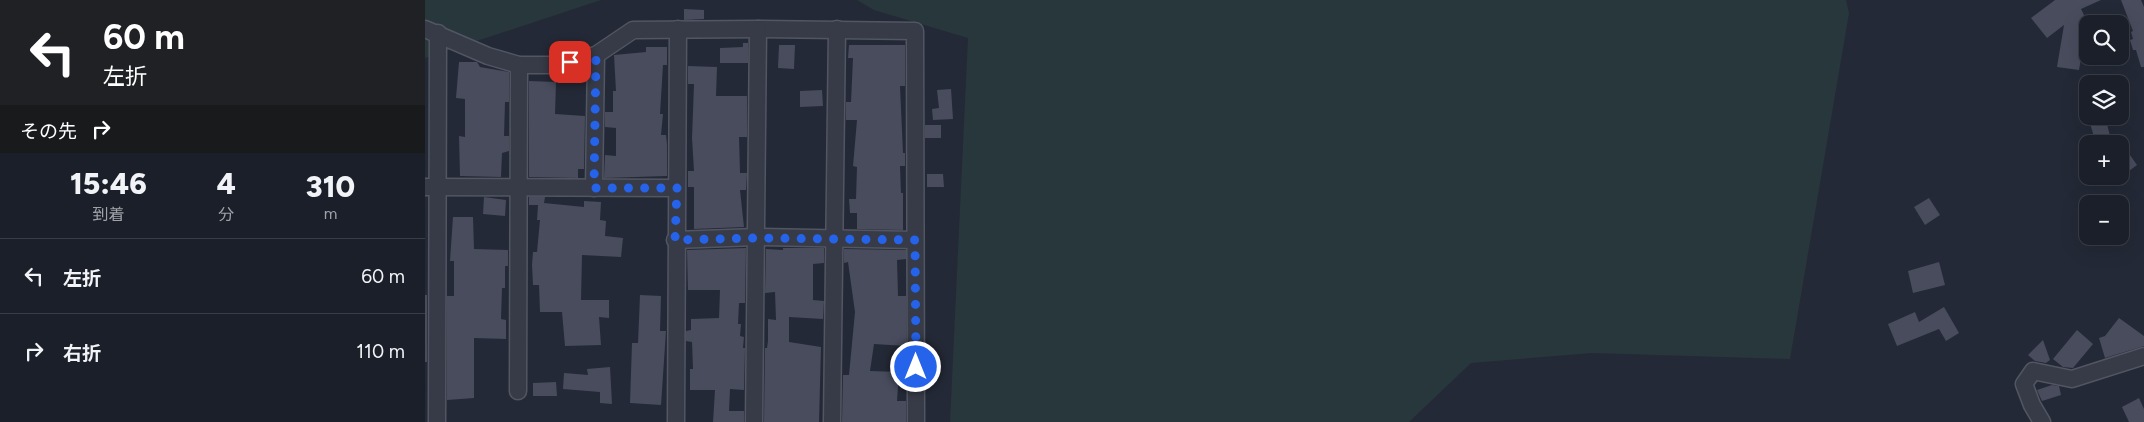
<!DOCTYPE html>
<html lang="ja">
<meta charset="utf-8">
<style>
:root{--surface:#1b1f29;--page:#242731;--text:#f1f3f6;--muted:#a0a2a8;--line:#393d46}
body{margin:0;font-family:Figtree,"Noto Sans JP",sans-serif;background:var(--page);color:var(--text);height:100vh;display:flex;flex-direction:column;font-size:19px;white-space:nowrap}
*{box-sizing:border-box;margin:0}
p{font-size:16px;color:var(--muted)}
.icon{flex:none;width:28px;height:28px;fill:none;stroke:currentColor;stroke-width:2;stroke-linecap:round;stroke-linejoin:round}
.map{position:relative;flex:1;overflow:hidden}
.drawer{display:flex;flex-direction:column;background:var(--surface);width:425px}
.drawer>*{flex:none}
.hud{background:#202124;color:#fff;overflow:hidden}
.tools{position:absolute;left:1654px;top:15px;display:grid;gap:10px}
.tools a{display:grid;place-items:center;width:50px;height:50px;border-radius:10px;background:var(--surface);box-shadow:0 5px 20px #0002,0 0 0 1px var(--line);font-size:25px}
.pin{position:absolute;display:grid;place-items:center;width:42px;height:42px;color:#fff;margin:-21px;border-radius:10px;box-shadow:0 2px 8px #0006}
.me{position:absolute;width:55px;margin:-28px;rotate:0deg;stroke-linejoin:round;filter:drop-shadow(0 0 4px #0008)}
.turn{display:flex;align-items:center;gap:18px;height:105px;padding:0 20px;font-size:22px}
.turn .icon{width:65px;height:65px;stroke-width:2.5}
.turn b{display:block;font-size:35px;line-height:42px}
.then{display:flex;align-items:center;height:48px;padding:0 20px;background:#0003;gap:10px;font-size:19px}
.eta{display:flex;justify-content:space-evenly;align-items:center;height:85px;text-align:center}
.eta b{font-size:30px;font-weight:800;line-height:35px}
ul{padding:0;list-style:none}
li{display:flex;align-items:center;gap:15px;height:75px;padding:0 20px;border-top:1px solid var(--line)}
li div{flex:1}
li b{display:block;font-size:19px}
li em{font-style:normal}
main{display:flex;flex:1;min-height:0}
.map>svg:first-child{display:block}
.green{fill:#28373b}
.building{fill:#484c5d}
.lines{fill:none;stroke-linecap:round;stroke-linejoin:round}
.minor-casing{stroke:#525662;stroke-width:19}
.minor{stroke:#373b47;stroke-width:16}
.route{stroke:#2563eb;stroke-width:9;stroke-dasharray:0 16.2}
</style>
<main>
<section class="drawer">
<div class="hud">
<div class="turn"><svg class="icon" aria-label="left" viewBox="0 0 24 24"><path d="M17 20v-9H6M10 6l-5 5 5 5"/></svg><div><b>60 m</b>左折</div></div>
<div class="then">その先<svg class="icon" aria-label="right" viewBox="0 0 24 24"><path d="M7 20v-9h11M14 6l5 5-5 5"/></svg></div>
</div>
<div class="eta">
<div><b>15:46</b><p>到着</p></div>
<div><b>4</b><p>分</p></div>
<div><b>310</b><p>m</p></div>
</div>
<ul>
<li><svg class="icon" aria-label="left" viewBox="0 0 24 24"><path d="M17 20v-9H6M10 6l-5 5 5 5"/></svg><div><b>左折</b></div><em>60 m</em></li>
<li><svg class="icon" aria-label="right" viewBox="0 0 24 24"><path d="M7 20v-9h11M14 6l5 5-5 5"/></svg><div><b>右折</b></div><em>110 m</em></li>
</ul>
</section>
<div class="map">
<svg width="1719" height="422" viewBox="0 0 1719 422">
<rect width="100%" height="100%" fill="#242937"/>
<g class="green">
<polygon points="0,0 176,0 0,58"/>
<polygon points="432,0 1421,0 1424,13 1365,359 1167,353 1046,363 984,422 525,422 543,38 449,10"/>
</g>
<g class="building">
<polygon points="1630,0 1676,0 1656,9 1662,21 1654,70 1632,67 1639,25 1622,38 1606,18"/>
<polygon points="1696,0 1716,0 1719,7 1719,67 1716,67 1711,50 1708,50 1705,40 1708,39 1706,32 1708,31"/>
<polygon points="259,9 279,10 279,19 259,20"/>
<polygon points="318,43 323,43 323,63 295,63 295,48 318,47"/>
<polygon points="354,45 370,45 369,69 353,68"/>
<polygon points="424,45 480,45 480,86 475,86 478,153 480,153 480,166 475,166 476,193 478,193 478,230 432,229 432,213 425,213 424,199 431,199 432,167 428,166 432,120 421,120 421,102 426,102 428,58 423,58"/>
<polygon points="221,47 242,47 242,65 238,65 235,114 238,114 236,135 241,135 242,144 242,176 179,178 180,155 191,156 191,128 180,127 180,112 188,112 188,91 191,91 189,55 221,52"/>
<polygon points="34,62 52,62 55,67 84,72 84,102 80,102 79,136 84,136 84,151 77,153 76,177 35,176 34,136 40,137 40,99 31,98"/>
<polygon points="263,66 292,67 291,96 322,96 322,137 314,137 315,173 322,173 321,190 315,190 319,227 269,229 269,187 263,187 263,171 269,171 267,138 269,84 263,84"/>
<polygon points="104,81 131,82 130,114 160,116 159,169 153,169 153,178 104,177"/>
<polygon points="526,89 528,119 508,120 507,109 514,108 512,90"/>
<polygon points="397,90 398,106 375,107 375,91"/>
<polygon points="1663,116 1680,116 1687,144 1671,144"/>
<rect x="500" y="125" width="16" height="13"/>
<polygon points="1695,141 1712,165 1700,174 1695,168"/>
<polygon points="502,174 518,174 519,187 502,187"/>
<polygon points="59,197 81,200 80,216 58,214"/>
<polygon points="104,197 120,197 119,203 159,207 159,201 176,202 175,220 181,221 180,236 198,238 196,257 157,255 156,300 184,300 184,318 174,317 176,345 140,346 137,312 115,312 114,285 108,285 107,265 108,252 112,252 115,220 112,220 113,205 104,205"/>
<polygon points="1504,198 1515,215 1500,225 1489,207"/>
<polygon points="28,217 48,217 49,249 83,250 83,266 80,266 80,288 77,288 76,319 81,320 81,339 49,338 49,398 22,400 22,296 29,296 29,261 25,261"/>
<polygon points="321,248 320,303 314,303 313,324 316,324 315,336 319,337 318,348 320,348 319,390 305,389 304,411 319,411 319,422 288,422 290,390 265,390 265,369 268,369 267,342 261,341 261,331 266,330 266,319 294,318 295,290 263,290 262,250"/>
<polygon points="358,248 399,248 399,263 388,264 388,300 399,301 398,319 364,317 364,342 396,347 394,422 339,422 340,348 342,348 343,341 343,319 351,320 350,292 340,293 341,249 358,250"/>
<polygon points="419,249 481,250 481,259 472,260 473,296 481,296 481,346 449,344 445,371 474,372 472,401 481,401 481,422 417,422 418,375 424,375 430,312 423,262 419,263"/>
<polygon points="1514,262 1520,285 1488,293 1483,271"/>
<rect x="0" y="295" width="2" height="67"/>
<polygon points="215,295 236,296 235,331 241,331 236,405 205,403 207,343 213,343"/>
<polygon points="1519,307 1534,333 1521,341 1514,329 1472,346 1463,324 1490,312 1494,322"/>
<polygon points="1694,318 1719,336 1719,346 1680,358 1674,338 1680,336"/>
<polygon points="1652,330 1668,344 1648,368 1638,367 1628,359"/>
<polygon points="1618,340 1625,360 1621,363 1610,361 1603,355"/>
<polygon points="185,367 187,404 175,403 175,392 138,389 139,373 163,375 162,369"/>
<polygon points="131,382 132,396 108,396 108,383"/>
<polygon points="1627,385 1634,386 1636,395 1617,401 1612,390"/>
<polygon points="1714,398 1719,409 1719,422 1704,422 1697,407"/>
</g>
<g class="lines">
<g class="minor-casing">
<g id="minor">
<polyline points="0,29 63,56 94,65 132,65 171,55 208,30 333,29 490,31 491,422"/>
<polyline points="0,187 251,188"/>
<polyline points="169,188 171,55"/>
<polyline points="250,240 331,237 490,240"/>
<polyline points="93,391 94,65"/>
<polyline points="12,422 13,33"/>
<polyline points="251,422 253,29"/>
<polyline points="329,422 333,29"/>
<polyline points="407,422 412,29"/>
<polyline points="1617,422 1607,405 1599,384 1608,371 1647,379 1719,356"/>
</g>
</g>
<use href="#minor" class="minor"/>
</g>
<g class="lines">
<polyline class="route" points="145,62 171,55 169,188 252,188 250,240 331,238 490,240 491,367"/>
</g>
</svg>
<div class="tools">
<a><svg class="icon" aria-label="search" viewBox="0 0 24 24"><circle cx="10" cy="10" r="6"/><path d="M15 15l6 6"/></svg></a>
<a><svg class="icon" aria-label="layers" viewBox="0 0 24 24"><path d="M12 4l9 5-9 5-9-5zM3 14l9 5 9-5"/></svg></a>
<a>+</a>
<a>−</a>
</div>
<div class="pin" style="left:145px;top:62px;background:#d93025"><svg class="icon" aria-label="arrive" viewBox="0 0 24 24"><path d="M6 21V4h12l-3 4 3 4H6"/></svg></div>
<svg class="me" style="left:491px;top:367px" viewBox="-20 -20 40 40"><circle r="17" fill="#2563eb" stroke="#fff" stroke-width="3"/><path d="M0-11L8 9 0 5-8 9z" fill="#fff"/></svg>
</div>
</main>
